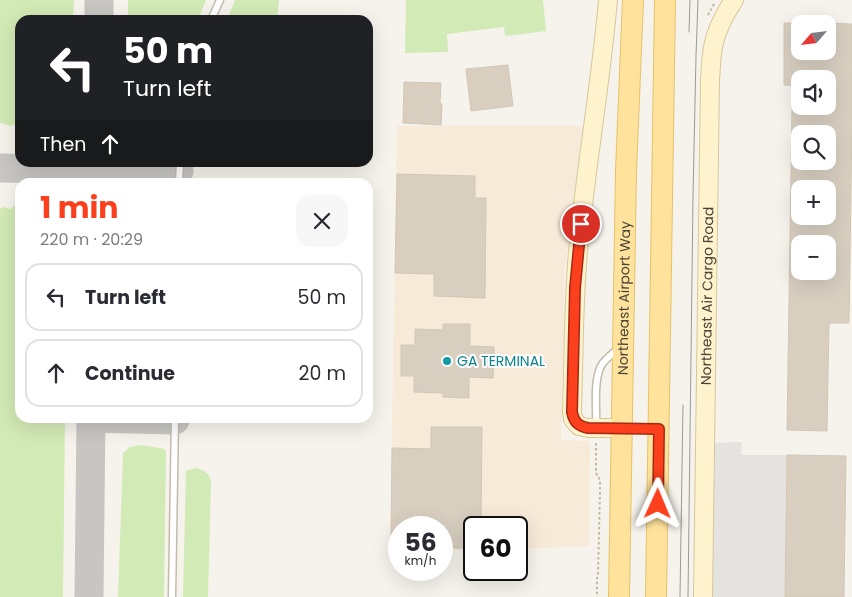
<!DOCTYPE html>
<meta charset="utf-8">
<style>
:root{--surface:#fff;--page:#f7f7f7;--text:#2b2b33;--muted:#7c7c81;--line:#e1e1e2;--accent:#fc3f1d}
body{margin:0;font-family:Poppins,sans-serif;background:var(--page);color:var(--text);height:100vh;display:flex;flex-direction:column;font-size:19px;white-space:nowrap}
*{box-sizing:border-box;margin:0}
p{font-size:16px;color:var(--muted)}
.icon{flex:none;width:28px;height:28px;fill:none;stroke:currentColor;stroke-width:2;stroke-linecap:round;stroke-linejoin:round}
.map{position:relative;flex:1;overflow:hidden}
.panel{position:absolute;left:15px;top:178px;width:358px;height:245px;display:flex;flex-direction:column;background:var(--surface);border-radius:15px;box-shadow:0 5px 20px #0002}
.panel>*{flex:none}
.guide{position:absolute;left:15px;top:15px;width:358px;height:152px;border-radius:15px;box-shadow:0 5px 20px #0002;background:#202124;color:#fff;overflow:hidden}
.needle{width:32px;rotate:242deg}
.fabs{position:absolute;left:791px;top:15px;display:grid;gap:10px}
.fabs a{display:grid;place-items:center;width:45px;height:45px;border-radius:10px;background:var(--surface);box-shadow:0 5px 20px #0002;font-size:25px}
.speed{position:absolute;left:388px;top:516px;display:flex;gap:10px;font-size:25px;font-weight:700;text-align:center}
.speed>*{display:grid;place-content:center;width:65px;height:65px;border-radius:50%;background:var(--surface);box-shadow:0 5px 20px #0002;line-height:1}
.speed small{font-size:12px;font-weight:400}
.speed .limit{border:2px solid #111;border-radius:8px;background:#fff;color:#111}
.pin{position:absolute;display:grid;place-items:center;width:42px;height:42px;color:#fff;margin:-21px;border:2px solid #fff;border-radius:50%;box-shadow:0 1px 5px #0007}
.me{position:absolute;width:55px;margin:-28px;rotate:1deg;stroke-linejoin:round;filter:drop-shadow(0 0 4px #0008)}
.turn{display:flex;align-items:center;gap:18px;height:105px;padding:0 25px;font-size:22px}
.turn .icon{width:65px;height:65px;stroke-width:2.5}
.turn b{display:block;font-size:35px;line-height:42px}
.then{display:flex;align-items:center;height:48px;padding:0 25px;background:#0003;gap:10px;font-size:19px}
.round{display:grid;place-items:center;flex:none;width:52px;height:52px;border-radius:15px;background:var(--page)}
.overview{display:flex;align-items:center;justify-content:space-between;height:85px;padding:0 25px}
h1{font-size:30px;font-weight:700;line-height:38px;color:var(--accent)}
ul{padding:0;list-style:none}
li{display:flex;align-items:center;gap:15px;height:68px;margin:0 10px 8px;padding:0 15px;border:2px solid var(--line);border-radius:15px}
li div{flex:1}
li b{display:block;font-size:19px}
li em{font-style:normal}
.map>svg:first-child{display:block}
.commercial{fill:#f7ead8}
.green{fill:#d2eab5}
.parking{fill:#e5e3e0}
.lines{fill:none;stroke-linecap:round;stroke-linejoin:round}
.taxiway{stroke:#c8c6c3;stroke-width:29}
.building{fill:#d8cfc1;stroke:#d3c7b4;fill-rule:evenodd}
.lane-casing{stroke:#c2bbae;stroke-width:9}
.secondary-casing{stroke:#d6c79b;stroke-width:20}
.primary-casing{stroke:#e6c16a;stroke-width:22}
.path{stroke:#c4b79f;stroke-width:2;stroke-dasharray:2.5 2.5;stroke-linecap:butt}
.lane{stroke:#fff;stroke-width:6}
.secondary{stroke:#fff3cd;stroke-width:18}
.primary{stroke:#ffe39c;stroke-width:20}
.tram{stroke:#9a9a9a;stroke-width:1}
.route-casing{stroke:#a42913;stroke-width:12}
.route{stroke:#fc3f1d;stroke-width:9}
.culture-dot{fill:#0f9aa8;stroke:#fff;stroke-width:2}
.labels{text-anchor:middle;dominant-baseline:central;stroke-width:4;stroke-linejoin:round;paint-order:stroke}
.street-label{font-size:14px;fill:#4b4439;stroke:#fff}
.culture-label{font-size:14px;fill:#0d838f;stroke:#fff;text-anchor:start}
</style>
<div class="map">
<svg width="852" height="597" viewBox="0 0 852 597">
<rect width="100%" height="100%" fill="#f6f3ec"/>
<polygon class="commercial" points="397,126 583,126 565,268 561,440 590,441 589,546 516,549 516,528 474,528 474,550 441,550 441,528 399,528 399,550 390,550"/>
<g class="green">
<polygon points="0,0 74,0 73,20 20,20 20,121 11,126 0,123"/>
<polygon points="128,0 206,0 198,20 128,20"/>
<polygon points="235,0 279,0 277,20 227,20"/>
<polygon points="406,0 543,0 546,31 505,36 504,27 447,34 448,52 405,53"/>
<polygon points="17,204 20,205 20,418 65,418 63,597 0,597 0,209 4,207 10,209"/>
<polygon points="141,445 164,449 166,452 164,597 118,597 123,453 130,447"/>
<path d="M195,468C203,470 209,472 211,481L208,597H183L186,471Z"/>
</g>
<polygon class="parking" points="742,442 741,455 787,455 785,597 710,597 711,443"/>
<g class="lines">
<g class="taxiway">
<polyline points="99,20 99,0"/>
<polyline points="0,168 179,171"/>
<polyline points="91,418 175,420"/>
<polyline points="89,597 91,418"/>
</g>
</g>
<g class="building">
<path d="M784,23H800V51H828V23L852,24V122L849,323H829L827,431L787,430L792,106H828V79H800V86L784,85ZM800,134H828V161H800ZM800,189H828V216H800ZM800,244H828V271H800Z"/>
<polygon points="508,65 513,106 471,111 466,69"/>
<polygon points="404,82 441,83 440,103 442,104 441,125 403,123"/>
<polygon points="397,174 475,176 475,198 486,198 485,298 434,296 434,274 395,273"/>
<polygon points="443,324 470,324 470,346 494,347 493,378 469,377 469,398 443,397 443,393 414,392 414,376 401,376 401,345 415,345 415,329 443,330"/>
<polygon points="431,427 482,427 481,527 469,527 469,548 441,548 441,528 399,528 399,547 391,547 392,448 431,449"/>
<polygon points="787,455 846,456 844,597 785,597"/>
</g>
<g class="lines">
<g class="lane-casing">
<g id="lane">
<polyline points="211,20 220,0"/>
<polyline points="179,182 180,162"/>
<path d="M596,427C597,410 593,382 601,366C604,360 612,354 618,349"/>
<polyline points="625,428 655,429"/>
<polyline points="172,597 175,418"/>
</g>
</g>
<g class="secondary-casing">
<g id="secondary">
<path d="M608,0C601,81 587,161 579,241C573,298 574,355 572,412L573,419L579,426L588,428H622"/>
<path id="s1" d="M703,597L710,79C711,69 711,58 713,47C716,30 724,15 734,0"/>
</g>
</g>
<g class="primary-casing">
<g id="primary">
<path id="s2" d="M619,597L626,171L633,0"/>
<polyline points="656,597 665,0"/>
</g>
</g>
<g class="path">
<polyline points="708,15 714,4"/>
<polyline points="596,443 596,473 600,480 600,490 598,575 597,578 597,597"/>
</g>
<use href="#lane" class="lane"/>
<use href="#secondary" class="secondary"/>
<use href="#primary" class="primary"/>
<g class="tram">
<polyline points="689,32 690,0"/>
<polyline points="680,597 683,405"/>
<polyline points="688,597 693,196 696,56 698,0"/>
</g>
</g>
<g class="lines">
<g class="route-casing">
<path id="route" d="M581,224L575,288L572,412C574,422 578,426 588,428L659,429L658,504"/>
</g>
<use href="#route" class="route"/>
</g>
<circle class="culture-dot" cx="447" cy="361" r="5"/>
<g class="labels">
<g class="street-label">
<text stroke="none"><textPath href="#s1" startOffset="301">Northeast Air Cargo Road</textPath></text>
<text stroke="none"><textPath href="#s2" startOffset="299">Northeast Airport Way</textPath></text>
</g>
<g class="culture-label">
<text x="457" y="361">GA TERMINAL</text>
</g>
</g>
</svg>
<div class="fabs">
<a><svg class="needle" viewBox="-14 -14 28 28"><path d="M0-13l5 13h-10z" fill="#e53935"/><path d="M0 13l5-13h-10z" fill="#7c7c81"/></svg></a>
<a><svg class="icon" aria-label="sound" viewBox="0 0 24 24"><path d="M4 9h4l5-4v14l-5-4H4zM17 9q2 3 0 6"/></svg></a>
<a><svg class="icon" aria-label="search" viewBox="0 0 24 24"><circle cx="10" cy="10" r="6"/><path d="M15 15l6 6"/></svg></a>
<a>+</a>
<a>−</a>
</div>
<div class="speed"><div>56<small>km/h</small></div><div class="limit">60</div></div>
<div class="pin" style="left:581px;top:224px;background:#d93025"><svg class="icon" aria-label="arrive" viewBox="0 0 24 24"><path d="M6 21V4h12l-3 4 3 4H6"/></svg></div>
<svg class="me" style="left:658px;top:504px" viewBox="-20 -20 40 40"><path d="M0-17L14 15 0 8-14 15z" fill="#fc3f1d" stroke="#fff" stroke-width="4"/></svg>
<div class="guide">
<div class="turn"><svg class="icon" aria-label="left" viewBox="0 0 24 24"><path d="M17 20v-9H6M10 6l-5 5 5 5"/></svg><div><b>50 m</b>Turn left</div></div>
<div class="then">Then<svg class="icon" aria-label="ahead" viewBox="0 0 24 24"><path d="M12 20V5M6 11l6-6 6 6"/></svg></div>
</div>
<section class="panel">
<div class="overview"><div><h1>1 min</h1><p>220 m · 20:29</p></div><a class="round"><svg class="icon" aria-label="close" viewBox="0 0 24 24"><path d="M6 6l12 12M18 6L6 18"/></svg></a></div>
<ul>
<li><svg class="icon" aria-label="left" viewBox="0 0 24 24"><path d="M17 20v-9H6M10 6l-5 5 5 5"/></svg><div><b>Turn left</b></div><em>50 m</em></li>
<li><svg class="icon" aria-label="ahead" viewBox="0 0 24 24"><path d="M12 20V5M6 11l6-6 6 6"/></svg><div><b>Continue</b></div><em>20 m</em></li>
</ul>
</section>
</div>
